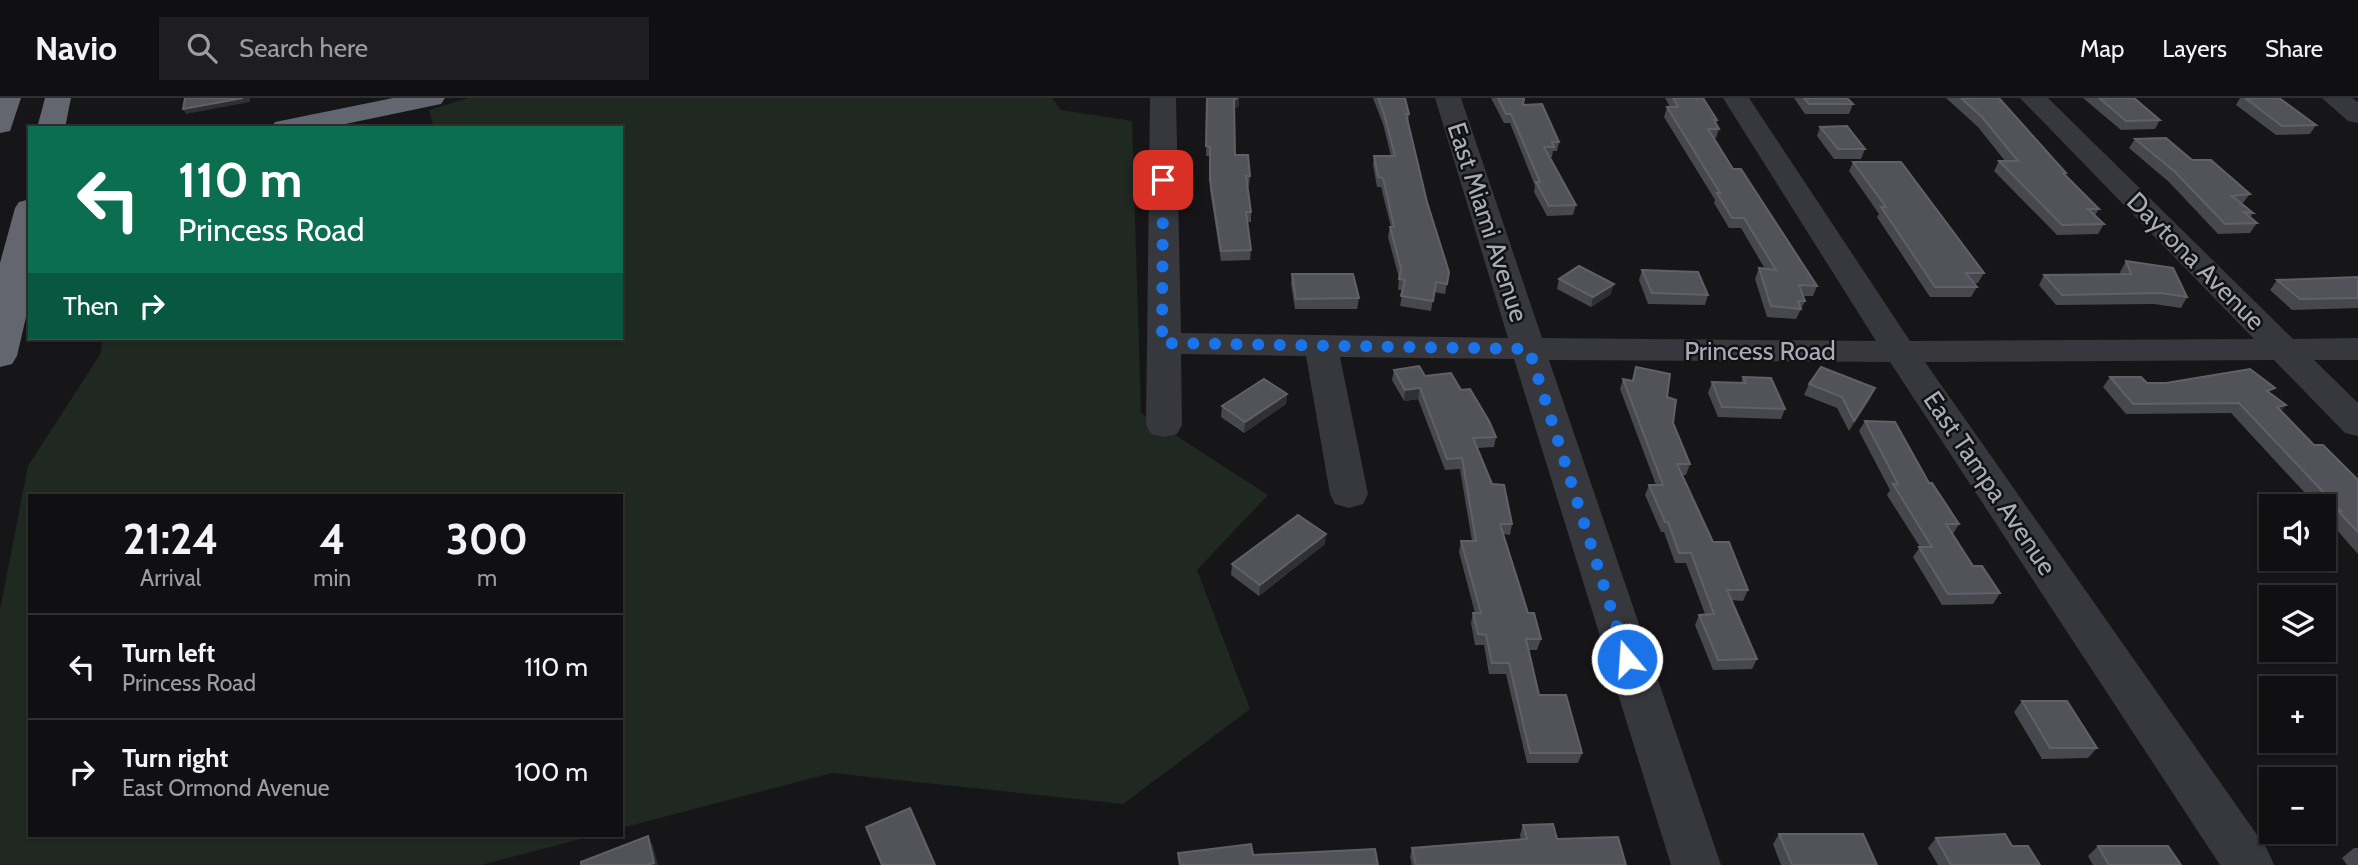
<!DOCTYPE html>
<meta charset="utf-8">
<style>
:root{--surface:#101012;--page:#1e1e20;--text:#f1f3f6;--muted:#9c9d9f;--line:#303032}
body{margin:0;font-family:Cabin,sans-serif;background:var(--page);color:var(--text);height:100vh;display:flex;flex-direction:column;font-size:26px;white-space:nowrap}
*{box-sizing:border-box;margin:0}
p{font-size:23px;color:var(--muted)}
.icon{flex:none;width:38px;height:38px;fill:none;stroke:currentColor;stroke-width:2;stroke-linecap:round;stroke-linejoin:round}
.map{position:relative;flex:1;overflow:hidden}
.drawer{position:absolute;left:28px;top:396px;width:595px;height:343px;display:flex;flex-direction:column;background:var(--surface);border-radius:0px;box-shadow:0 2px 5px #0004,0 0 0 2px var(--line)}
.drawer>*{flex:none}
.guide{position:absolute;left:28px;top:28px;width:595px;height:214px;border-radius:0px;box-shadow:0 2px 5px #0004,0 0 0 2px var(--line);background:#0b6e4f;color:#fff;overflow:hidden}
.buttons{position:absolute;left:2259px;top:396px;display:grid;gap:14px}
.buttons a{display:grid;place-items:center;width:77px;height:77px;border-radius:0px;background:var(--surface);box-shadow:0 2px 5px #0004,0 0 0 2px var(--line);font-size:35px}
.pin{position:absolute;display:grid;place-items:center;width:60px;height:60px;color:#fff;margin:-30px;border-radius:14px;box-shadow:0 4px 10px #0006}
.me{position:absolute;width:77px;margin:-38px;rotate:342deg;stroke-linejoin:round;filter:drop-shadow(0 0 5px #0008)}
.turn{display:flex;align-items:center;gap:24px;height:147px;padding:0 35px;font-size:32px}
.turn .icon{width:91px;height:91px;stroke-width:2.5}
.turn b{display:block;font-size:49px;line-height:60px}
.then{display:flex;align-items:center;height:66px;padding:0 35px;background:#0003;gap:14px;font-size:26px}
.eta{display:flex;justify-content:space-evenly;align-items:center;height:119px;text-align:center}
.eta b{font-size:42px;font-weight:800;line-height:49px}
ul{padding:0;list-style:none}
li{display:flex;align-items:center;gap:21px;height:105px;padding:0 35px;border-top:2px solid var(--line)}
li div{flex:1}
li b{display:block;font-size:26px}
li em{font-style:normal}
header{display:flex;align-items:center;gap:42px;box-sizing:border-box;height:98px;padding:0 35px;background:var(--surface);border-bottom:2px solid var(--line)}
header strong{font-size:33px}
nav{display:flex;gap:38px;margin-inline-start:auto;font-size:24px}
.search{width:490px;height:63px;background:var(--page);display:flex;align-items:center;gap:18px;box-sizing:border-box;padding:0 24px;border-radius:0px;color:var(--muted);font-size:26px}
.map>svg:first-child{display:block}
.green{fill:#202822}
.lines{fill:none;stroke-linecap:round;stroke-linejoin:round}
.minor{fill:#37383d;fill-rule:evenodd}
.highway{fill:#63666e;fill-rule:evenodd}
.wall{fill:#47484d}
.shaded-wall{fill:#2f3033}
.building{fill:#525359;stroke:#606168;stroke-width:2}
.route{stroke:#1a73e8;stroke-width:12;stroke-dasharray:0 21.6}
.labels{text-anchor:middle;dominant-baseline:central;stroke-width:5;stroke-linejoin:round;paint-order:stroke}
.street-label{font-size:26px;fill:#a9acb8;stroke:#111113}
</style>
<header>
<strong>Navio</strong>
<div class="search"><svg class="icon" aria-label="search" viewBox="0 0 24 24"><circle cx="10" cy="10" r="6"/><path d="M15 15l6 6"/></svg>Search here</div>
<nav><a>Map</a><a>Layers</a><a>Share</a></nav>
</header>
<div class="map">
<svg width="2358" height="767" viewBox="0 0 2358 767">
<rect width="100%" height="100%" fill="#161618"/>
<polygon class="green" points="468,0 1052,0 1061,12 1132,23 1141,315 1268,397 1197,472 1250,611 1123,706 832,675 621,730 621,397 30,397 30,737 596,737 481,767 0,767 0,512 28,368 101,255 102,240 621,240 621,30 434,30 429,12"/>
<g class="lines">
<g class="minor">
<polygon points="1150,0 1176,0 1181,235 1508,240 1435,0 1461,0 1542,240 1876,243 1723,0 1749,0 1910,243 2254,241 2020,0 2048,0 2293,241 2358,240 2358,262 2314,262 2358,305 2358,338 2345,335 2274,262 1925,264 2267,751 2274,767 2220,767 1890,264 1549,262 1721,767 1671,767 1514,261 1340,259 1368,396 1363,406 1349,410 1335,406 1330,396 1306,258 1181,256 1182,327 1177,336 1164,339 1151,336 1146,327"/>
<polygon points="2322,0 2352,0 2358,4 2358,25 2348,23"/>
</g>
<g class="highway">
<polygon points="0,0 21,0 10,33 0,35"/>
<polygon points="45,0 71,0 65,30 37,30"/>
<polygon points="393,0 445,0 441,6 326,30 271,30 275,24 285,22"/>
<polygon points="30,101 30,202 17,258 12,266 0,269 0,165 15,110 19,104"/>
</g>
</g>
<g class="wall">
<polygon points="1207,0 1239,8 1234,11 1235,57 1250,78 1249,88 1247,88 1251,114 1251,124 1247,124 1251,152 1250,162 1221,163 1210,92 1210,58 1206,58"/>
<polygon points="1373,0 1405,0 1409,16 1408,24 1427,104 1449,174 1445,196 1434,194 1431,213 1400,208 1403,192 1398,192 1399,180 1388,139 1390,129 1391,129 1381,89 1377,89 1373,67 1374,58 1391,58 1383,26"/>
<polygon points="1491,0 1525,0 1523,7 1559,44 1557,53 1553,53 1552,59 1549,59 1576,107 1573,117 1547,118 1534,94 1535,88 1510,25 1504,25"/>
<polygon points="1665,0 1703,0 1717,22 1716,26 1719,31 1716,40 1714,40 1733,71 1817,188 1813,198 1803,198 1805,203 1796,221 1767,219 1755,181 1759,170 1765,171 1741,130 1729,130 1714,105 1715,102 1664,19 1667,9 1670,9"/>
<polygon points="1794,0 1847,0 1853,6 1849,16 1805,16"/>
<polygon points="1946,0 1999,0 2066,75 2065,76 2099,111 2095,117 2104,126 2098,136 2057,137 1994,73 1999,63 2005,63 1978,29"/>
<polygon points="2083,0 2134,0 2160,22 2155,31 2121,32"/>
<polygon points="2240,0 2279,0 2316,27 2310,36 2276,37 2236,7"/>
<polygon points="1820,29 1865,51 1861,61 1834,61 1817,38"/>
<polygon points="2135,41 2192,62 2250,96 2242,106 2253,115 2250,120 2257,125 2250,135 2218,136 2169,84 2129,50"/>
<polygon points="1853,64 1984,175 1978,185 1974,185 1977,189 1971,199 1930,199 1877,119 1879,116 1849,73"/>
<polygon points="2126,163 2187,199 2181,210 2154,206 2056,207 2039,187 2044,177 2121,176 2120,174"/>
<polygon points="1642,172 1708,197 1705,207 1648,206 1639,182"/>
<polygon points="1292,176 1359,200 1357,211 1295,211 1291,186"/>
<polygon points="2358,179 2358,210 2292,212 2270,192 2277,182"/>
<polygon points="1559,181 1611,196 1591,209 1557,191"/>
<polygon points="1636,269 1667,299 1673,325 1690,366 1686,377 1682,377 1713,444 1748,492 1743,503 1731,502 1757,561 1752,571 1713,572 1695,527 1699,517 1705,516 1686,465 1675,465 1664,434 1661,434 1645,397 1649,387 1656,387 1620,291 1623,281 1632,283"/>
<polygon points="1394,272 1425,278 1461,292 1496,339 1494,349 1477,350 1492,386 1512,426 1510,437 1503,436 1528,515 1541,541 1537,552 1528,552 1539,597 1582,655 1578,665 1527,665 1506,576 1489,576 1484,547 1475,547 1471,525 1473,515 1475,515 1459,454 1461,443 1472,443 1460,371 1445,372 1418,301 1404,303 1392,282"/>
<polygon points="1743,279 1785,311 1781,321 1718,319 1708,295 1712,284 1741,285"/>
<polygon points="2110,279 2147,285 2271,295 2286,307 2281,313 2314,347 2358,382 2358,456 2329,423 2330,422 2324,415 2324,408 2317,408 2231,315 2126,316 2103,289"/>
<polygon points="1809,286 1875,290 1870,301 1849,333 1837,310 1804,297"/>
<polygon points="1287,296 1286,306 1244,335 1221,319 1222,308"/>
<polygon points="1865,323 1929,385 1959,426 1953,436 1973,468 2000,495 1993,506 1942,507 1913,459 1920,449 1887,397 1890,392 1859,333"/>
<polygon points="1325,446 1259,498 1231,477 1232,466"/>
<polygon points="2022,603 2097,650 2088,660 2042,661 2014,614"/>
<polygon points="1523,727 1626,767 1412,767 1410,759 1412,750 1521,742 1520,737"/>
<polygon points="1779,736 1877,767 1781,767 1773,746"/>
<polygon points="1936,740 2012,748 2040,767 1938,767 1928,750"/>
<polygon points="2098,748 2181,767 2093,767 2088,758"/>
<polygon points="2354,750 2358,750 2358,767 2347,767 2342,760"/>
</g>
<g class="shaded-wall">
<polygon points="243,0 250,0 250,4 186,16 183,11"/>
<polygon points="1237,0 1239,0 1239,8 1234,11 1234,2"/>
<polygon points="1614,186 1611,196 1591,209 1593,199"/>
<polygon points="1420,290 1418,301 1404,303 1405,292"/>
<polygon points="1875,290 1870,301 1849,333 1854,323"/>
<polygon points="1287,296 1286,306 1244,335 1245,324"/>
<polygon points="2286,307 2278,318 2277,309"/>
<polygon points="1326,436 1325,446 1259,498 1260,487"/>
<polygon points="648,738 653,748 658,767 648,767"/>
</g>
<g class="building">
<polygon points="185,0 243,0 183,11"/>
<polygon points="1207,0 1237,0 1234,2 1235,57 1248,57 1250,78 1246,78 1251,114 1246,114 1251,152 1221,153 1210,82 1210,49 1206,48"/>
<polygon points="1378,0 1405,0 1409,16 1406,16 1427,104 1449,174 1447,186 1436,184 1433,203 1401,198 1405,182 1399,181 1401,171 1390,129 1394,129 1383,80 1378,79 1374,58 1395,58 1384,16"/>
<polygon points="1498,0 1524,0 1523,7 1542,6 1559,44 1552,44 1554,49 1544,49 1576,107 1549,108 1536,84 1540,84 1511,16 1506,16"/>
<polygon points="1673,0 1703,0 1717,22 1714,22 1719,31 1708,31 1733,71 1741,71 1817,188 1799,187 1805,203 1798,203 1801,211 1771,208 1759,170 1776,172 1744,120 1732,120 1717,95 1720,95 1667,9 1678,9"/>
<polygon points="1804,0 1847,0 1853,6 1809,6"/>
<polygon points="1961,0 1999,0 2066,75 2063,75 2099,111 2088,111 2104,126 2062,127 1999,63 2018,63 1982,19"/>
<polygon points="2099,0 2134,0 2160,22 2126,23"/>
<polygon points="2245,0 2279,0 2316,27 2282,28"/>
<polygon points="1847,28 1865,51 1838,51 1820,29"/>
<polygon points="2166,40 2192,62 2211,62 2250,96 2232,98 2253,115 2244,114 2257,125 2225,126 2175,74 2135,41"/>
<polygon points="1853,64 1901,64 1984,175 1966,175 1977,189 1935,189 1881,109 1886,109"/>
<polygon points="2126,163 2173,170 2187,199 2160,195 2062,197 2044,177 2131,176"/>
<polygon points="1579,168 1614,186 1593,199 1559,181"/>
<polygon points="1642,172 1698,174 1708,197 1652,195"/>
<polygon points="1292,176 1353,176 1359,200 1296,201"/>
<polygon points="2358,179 2358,200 2300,201 2277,182"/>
<polygon points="1419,268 1425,278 1451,275 1461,292 1470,291 1489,323 1496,339 1473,340 1492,386 1504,387 1512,426 1500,426 1528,515 1534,515 1541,541 1526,541 1539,597 1566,597 1582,655 1530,655 1509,565 1492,565 1486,537 1478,536 1473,515 1481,515 1461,443 1476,443 1462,360 1447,361 1420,290 1405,292 1394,272"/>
<polygon points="1636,269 1670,276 1667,299 1676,302 1673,325 1690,366 1677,366 1713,444 1729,444 1748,492 1727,492 1757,561 1718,562 1699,517 1714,516 1691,455 1679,455 1668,424 1665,424 1649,387 1663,387 1623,281 1633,283"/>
<polygon points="1821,269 1875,290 1854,323 1842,299 1809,286"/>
<polygon points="2250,271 2275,290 2267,293 2286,307 2277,309 2314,347 2323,347 2358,382 2358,434 2338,413 2341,413 2239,305 2133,306 2110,279 2141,279 2147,285 2166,285"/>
<polygon points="1743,279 1771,280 1785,311 1722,309 1712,284 1746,285"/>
<polygon points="1264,281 1287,296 1245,324 1222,308"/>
<polygon points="1865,323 1895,324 1929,385 1932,385 1959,426 1946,426 1973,468 1982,468 2000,495 1948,496 1919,449 1932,449 1893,386 1898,386"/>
<polygon points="1298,417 1326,436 1260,487 1232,466"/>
<polygon points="2022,603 2067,603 2097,650 2050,650"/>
<polygon points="910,710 935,767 882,767 866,729"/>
<polygon points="1553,726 1557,741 1618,739 1626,767 1416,767 1412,750 1527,741 1523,727"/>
<polygon points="1779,736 1863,736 1877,767 1792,767"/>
<polygon points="2005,736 2012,748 2028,748 2040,767 1951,767 1936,740"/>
<polygon points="648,738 654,765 648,767 581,767 581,764"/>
<polygon points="1251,746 1253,757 1375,751 1378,767 1180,767 1178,755"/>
<polygon points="2098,748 2168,748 2181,767 2109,767"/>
</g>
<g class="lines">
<polyline class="route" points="1163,82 1162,245 1529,251 1627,561"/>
</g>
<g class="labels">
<g class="street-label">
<text transform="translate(1488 124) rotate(72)">East Miami Avenue</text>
<text transform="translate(2196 163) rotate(45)">Daytona Avenue</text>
<text x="1760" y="253">Princess Road</text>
<text transform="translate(1990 385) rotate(56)">East Tampa Avenue</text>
</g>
</g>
</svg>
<div class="buttons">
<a><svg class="icon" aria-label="sound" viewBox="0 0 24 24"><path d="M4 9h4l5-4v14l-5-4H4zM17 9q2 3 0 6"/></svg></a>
<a><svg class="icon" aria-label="layers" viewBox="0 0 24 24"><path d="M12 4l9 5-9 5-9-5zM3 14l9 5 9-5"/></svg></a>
<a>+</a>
<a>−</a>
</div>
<div class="pin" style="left:1163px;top:82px;background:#d93025"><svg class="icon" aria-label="arrive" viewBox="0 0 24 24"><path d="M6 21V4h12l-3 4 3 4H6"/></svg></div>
<svg class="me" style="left:1627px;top:561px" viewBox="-20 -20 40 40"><circle r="17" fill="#1a73e8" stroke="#fff" stroke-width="3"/><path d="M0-11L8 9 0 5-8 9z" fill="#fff"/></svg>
<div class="guide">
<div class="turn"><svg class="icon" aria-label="left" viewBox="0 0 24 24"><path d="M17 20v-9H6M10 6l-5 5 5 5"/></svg><div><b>110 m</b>Princess Road</div></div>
<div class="then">Then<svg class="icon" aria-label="right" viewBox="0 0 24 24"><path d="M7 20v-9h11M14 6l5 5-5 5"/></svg></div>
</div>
<section class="drawer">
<div class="eta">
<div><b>21:24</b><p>Arrival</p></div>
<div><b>4</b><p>min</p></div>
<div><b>300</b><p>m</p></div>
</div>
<ul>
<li><svg class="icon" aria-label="left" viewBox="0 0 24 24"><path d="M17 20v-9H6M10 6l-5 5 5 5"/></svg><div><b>Turn left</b><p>Princess Road</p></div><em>110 m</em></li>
<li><svg class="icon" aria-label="right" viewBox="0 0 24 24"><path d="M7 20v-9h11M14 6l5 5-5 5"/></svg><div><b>Turn right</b><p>East Ormond Avenue</p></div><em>100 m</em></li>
</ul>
</section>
</div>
